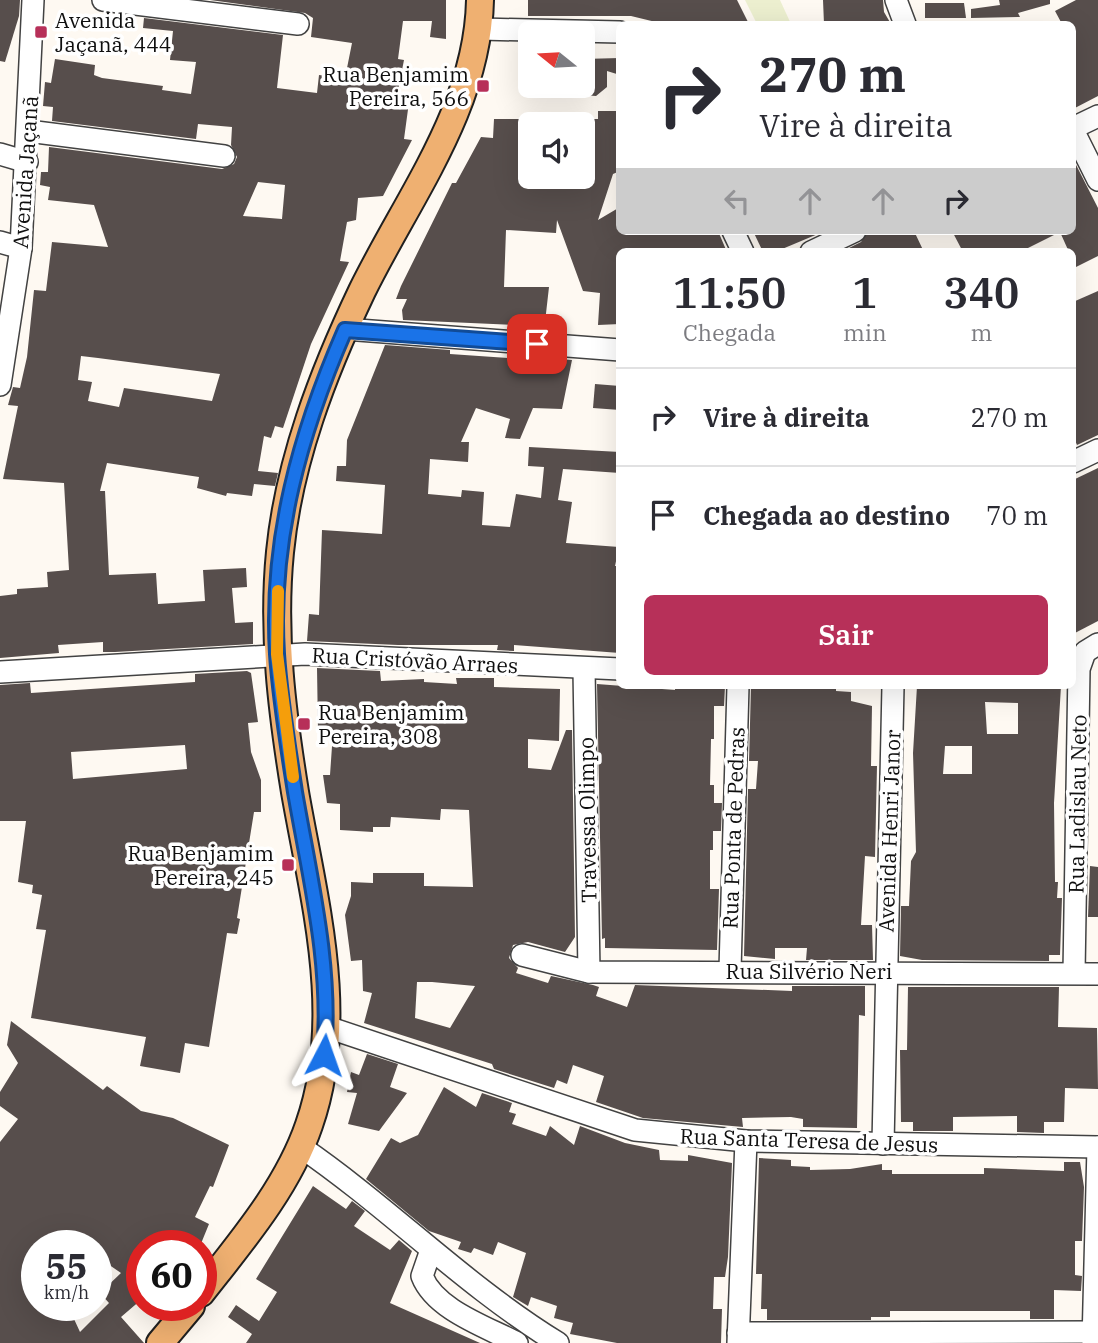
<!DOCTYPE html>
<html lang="pt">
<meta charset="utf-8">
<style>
:root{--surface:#fff;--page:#f2f2f3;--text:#2b2b33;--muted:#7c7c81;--line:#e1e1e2;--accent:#b73059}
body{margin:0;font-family:"IBM Plex Serif",serif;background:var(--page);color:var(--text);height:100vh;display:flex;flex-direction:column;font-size:26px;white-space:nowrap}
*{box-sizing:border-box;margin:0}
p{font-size:23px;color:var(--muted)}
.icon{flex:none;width:38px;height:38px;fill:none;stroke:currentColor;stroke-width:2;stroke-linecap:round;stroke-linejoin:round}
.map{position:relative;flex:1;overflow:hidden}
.side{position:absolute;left:616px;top:248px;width:460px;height:441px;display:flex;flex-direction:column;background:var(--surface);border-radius:10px;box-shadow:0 7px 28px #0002}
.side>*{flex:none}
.banner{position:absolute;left:616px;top:21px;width:460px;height:214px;border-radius:10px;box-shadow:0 7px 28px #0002;background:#fff;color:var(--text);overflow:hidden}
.needle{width:46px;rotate:288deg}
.controls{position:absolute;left:518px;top:21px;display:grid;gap:14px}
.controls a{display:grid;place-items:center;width:77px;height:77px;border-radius:10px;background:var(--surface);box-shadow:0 7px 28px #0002;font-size:35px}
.speed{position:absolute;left:21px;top:1230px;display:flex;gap:14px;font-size:35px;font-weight:700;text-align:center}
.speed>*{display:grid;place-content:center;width:91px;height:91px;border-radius:50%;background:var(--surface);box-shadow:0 7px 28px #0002;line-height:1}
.speed small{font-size:18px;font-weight:400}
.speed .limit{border:10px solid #d22;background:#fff;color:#111}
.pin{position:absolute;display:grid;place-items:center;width:60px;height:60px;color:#fff;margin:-30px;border-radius:14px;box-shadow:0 4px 10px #0006}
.me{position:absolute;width:77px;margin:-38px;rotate:4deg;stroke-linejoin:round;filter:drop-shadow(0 0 5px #0008)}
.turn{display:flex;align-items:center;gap:24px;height:147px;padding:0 28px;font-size:32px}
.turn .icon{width:91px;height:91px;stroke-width:2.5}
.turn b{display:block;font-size:49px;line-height:60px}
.lanes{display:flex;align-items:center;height:66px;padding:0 28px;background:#0003;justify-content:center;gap:35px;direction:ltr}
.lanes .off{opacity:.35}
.eta{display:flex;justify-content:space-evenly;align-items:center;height:119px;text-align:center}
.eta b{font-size:42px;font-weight:600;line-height:49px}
.primary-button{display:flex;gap:14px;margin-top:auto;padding:14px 28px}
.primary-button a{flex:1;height:80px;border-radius:10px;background:var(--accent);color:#fff;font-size:28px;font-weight:600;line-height:80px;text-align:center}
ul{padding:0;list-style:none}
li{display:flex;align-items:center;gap:21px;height:98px;padding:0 28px;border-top:2px solid var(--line)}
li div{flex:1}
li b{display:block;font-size:26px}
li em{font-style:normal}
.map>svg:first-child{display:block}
.pitch{fill:#ecefcf}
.building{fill:#574e4c;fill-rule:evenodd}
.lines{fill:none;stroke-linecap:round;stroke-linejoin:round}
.minor-casing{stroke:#424242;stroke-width:24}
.major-casing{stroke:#202020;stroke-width:30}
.minor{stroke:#fff;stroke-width:21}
.major{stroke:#efb071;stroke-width:26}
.route-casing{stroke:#114b97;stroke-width:18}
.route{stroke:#1a73e8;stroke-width:12}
.slow{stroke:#f59e0b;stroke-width:12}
.poi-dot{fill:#b73059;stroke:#fff;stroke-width:2.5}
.labels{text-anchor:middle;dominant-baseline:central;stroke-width:7;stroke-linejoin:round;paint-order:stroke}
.poi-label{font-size:21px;fill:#0f0f0f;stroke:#fff;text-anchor:start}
.street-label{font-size:21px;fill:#0f0f0f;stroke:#fff}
</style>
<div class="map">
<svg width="1098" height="1343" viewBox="0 0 1098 1343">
<rect width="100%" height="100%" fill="#fef9f2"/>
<polygon class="pitch" points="745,0 780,0 791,24 757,24"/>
<g class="building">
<polygon points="0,0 20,0 19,16 5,62 0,61"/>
<path d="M210,0H446V39L430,37L432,21H403L398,59L404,60L396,100L409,102L404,139L412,140L383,196L358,198L356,220L347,222L340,261L349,262L311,344L283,428L275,426L271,438L264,436L258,471L278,473L275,486L254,484L252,496L227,493L226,496L197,488L199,477L107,463L100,491H105L109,575L156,573L158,604L205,601L203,570L246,568L247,587L232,588L235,623L253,622V644L115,652H103V642L58,645L59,653L0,658V596L17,594V589L48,587L47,572L69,570L64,483L3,479L18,406L8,405L13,387L20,388L27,357L34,290L46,291L52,242L108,247L94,205L48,200L50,187L40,185L41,172H48L49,147L222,169L234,164L237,157L231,145L232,127L198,124L196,139L52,121L53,107L43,106L45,82L51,83L55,59L95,65L94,75L102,78L163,86L162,90L191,94L196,62L170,60L173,31L143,28L144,18L283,35L277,88L317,93L319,75L345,78L352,43L311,37L313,18L305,13ZM258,182L285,185L282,219L243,216ZM81,356L98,358L220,374L212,401L124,388L119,407L88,401L92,382L78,380Z"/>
<polygon points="528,0 737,0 749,24 664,24 631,16 528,16"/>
<polygon points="823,0 883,0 884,12 891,24 824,24"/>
<polygon points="999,0 1050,0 1050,4 1018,13 1020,17 971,18 971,9 1000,5"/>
<polygon points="1076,0 1098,0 1098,96 1073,109 1073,24 1062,24 1055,11"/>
<polygon points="925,3 964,3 966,18 925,18"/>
<polygon points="620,58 620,75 607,71 607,87 596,96 583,95 583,59"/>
<polygon points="598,111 620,111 620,171 613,174 598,220 620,207 620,231 718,231 727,252 620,252 620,324 598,325 600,293 583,291 557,220 556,233 506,230 504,287 549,287 544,331 515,325 403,320 402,310 407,299 396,299 401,286 452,183 456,183 481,137 493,138 494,119 530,119 530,177 539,177 538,183 554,188 583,189 583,119 598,119"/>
<polygon points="1073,159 1098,208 1098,256 1076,267 1073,252 1069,252 1060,232 1020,252 963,252 952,231 1073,231"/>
<polygon points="753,231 825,231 775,252 763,252"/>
<polygon points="868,231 914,231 924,252 841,252 861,242"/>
<polygon points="1098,291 1098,435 1077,445 1073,436 1073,302"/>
<polygon points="385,345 450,350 450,354 508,358 517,362 520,356 572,360 562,409 533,408 520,439 505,438 510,419 476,408 461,442 469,442 468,462 430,459 428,494 461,497 462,490 484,492 482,525 510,527 516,494 541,498 544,467 528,466 529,447 620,452 620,473 563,469 558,500 572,502 566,543 619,547 615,566 620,566 616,609 620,609 620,653 514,645 514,651 497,650 498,645 398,645 307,641 309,614 319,615 322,530 382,534 385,485 336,481 337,466 346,466 347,440"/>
<polygon points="595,384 620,386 620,410 593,408"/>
<polygon points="1098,468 1098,621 1073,634 1073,480"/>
<path d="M317,668L380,671L381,681L424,679V682L457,684L456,678H494V687L560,689L559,741L528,739V768L551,770L566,730H572L575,937L565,952L528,942L513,945L509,958L518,968L516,973L548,983L551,976L593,985L599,987L596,996L627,1007L635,985L792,991V986H865V1016L859,1015L857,1128L803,1127V1119L791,1117L742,1118L743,1127L643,1118L596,1102L604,1076L573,1065L567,1084L557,1080L554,1088L494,1069L492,1064L364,1023L372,993L363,991L362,960L351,961L345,915L351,896V882L373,883V873H424V886L473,887L469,810L441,809L440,820L391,817L390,827H373V832L340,830V804L327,803L323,775H330L333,732L318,731ZM417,982H432L475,986L450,1028L415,1018Z"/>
<path d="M247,671L251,673L258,722L248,723L251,752L261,780V812H254L237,918L240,919L237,934L227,933L209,1047L185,1043L180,1073L140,1066L146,1037L31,1018L46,930L36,929L42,895L32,893L33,885L18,882L26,821H0V685L30,683L31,693L195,682V674ZM185,745L187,769L73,779L71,752Z"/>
<polygon points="597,684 675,690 675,686 725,686 724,706 714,706 714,739 711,739 710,785 714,785 714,803 722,803 721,831 713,831 713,850 710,850 710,889 719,889 717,950 605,948 605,938 602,939"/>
<polygon points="751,686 836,686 836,691 851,692 851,701 872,706 871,766 877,766 875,857 865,856 861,925 872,925 873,960 806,960 807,948 775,948 775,959 744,956 748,789 756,789 758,761 749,761"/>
<path d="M917,686H1061L1054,803L1055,882H1058L1057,898H1062L1060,955H1049V961L922,960L900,956L901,906H909L911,861L916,852L913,753ZM985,702L1018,703V734H987ZM945,746H972V774H943Z"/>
<polygon points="1090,866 1098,867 1098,917 1088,917"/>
<polygon points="908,987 1059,987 1058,1027 1097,1028 1098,1089 1065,1088 1064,1122 1044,1122 1044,1133 1017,1132 1017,1116 953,1117 953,1131 913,1131 913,1122 901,1122 900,1050 907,1050"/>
<path d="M11,1021L103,1090L107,1086L141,1111L173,1118L229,1145L213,1187L210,1186L195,1217L209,1224L200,1246H142V1299L121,1317L144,1343H0V1142L18,1119L0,1106V1092L18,1063L7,1045ZM76,1238L89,1246H96V1250L108,1257L105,1262L121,1273L100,1293L109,1303L80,1332L68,1306H37V1246H68Z"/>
<polygon points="367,1054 398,1064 390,1087 407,1093 379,1131 348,1124 357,1093 347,1092 351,1072 359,1075"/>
<polygon points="444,1087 476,1107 482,1093 512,1103 509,1112 516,1114 512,1124 546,1136 550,1126 574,1145 580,1126 625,1143 659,1150 660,1160 688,1161 688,1155 732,1163 728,1257 725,1277 714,1277 713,1309 722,1309 721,1343 617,1343 570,1334 573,1323 554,1318 557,1306 531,1297 528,1306 513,1297 526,1253 498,1242 493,1255 474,1248 471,1253 458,1249 461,1242 429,1231 366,1179 391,1138 400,1143 418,1135"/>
<polygon points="759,1158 791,1160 791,1166 810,1167 810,1170 850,1169 882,1164 882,1170 892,1170 892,1174 984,1174 984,1168 1064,1171 1064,1162 1080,1162 1084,1187 1082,1241 1075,1241 1075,1275 1082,1276 1081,1291 1054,1290 1054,1319 1030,1319 1030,1311 890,1311 890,1317 871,1317 871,1320 767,1320 767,1309 761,1309 762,1274 756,1274"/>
<polygon points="313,1186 346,1209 352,1201 365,1211 354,1226 390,1250 399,1240 412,1251 390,1303 480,1343 246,1343 252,1334 228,1317 236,1305 259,1321 277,1292 256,1279"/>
</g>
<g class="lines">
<g class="minor-casing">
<g id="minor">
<polyline points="103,0 298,24"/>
<polyline points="896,0 905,24"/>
<polyline points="480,29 620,32"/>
<polyline points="1073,128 1098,116"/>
<polyline points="1073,130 1098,180"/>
<polyline points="28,131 224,156"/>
<polyline points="0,154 27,162"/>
<polyline points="733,231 743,252"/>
<polyline points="0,242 21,248"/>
<polyline points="811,252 855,231"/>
<polyline points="345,329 620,350"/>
<polyline points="0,385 21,248 33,0"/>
<polyline points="1073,462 1098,450"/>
<polyline points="584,669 589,972"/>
<polyline points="0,672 305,654 620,669"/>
<polyline points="522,955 589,972 1098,974"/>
<polyline points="730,970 738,686"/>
<polyline points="1074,973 1079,669 1085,652 1098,644"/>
<polyline points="327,1027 635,1130 746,1141 1098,1147"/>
<polyline points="883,1144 893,686"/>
<path d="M301,1147C390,1208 465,1286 558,1343"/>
<path d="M431,1250L422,1276C435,1310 487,1327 517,1343"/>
<polyline points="738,1333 1093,1332"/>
<polyline points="738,1343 746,1141"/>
<polyline points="1093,1343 1098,1147"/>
</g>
</g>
<g class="major-casing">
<g id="major">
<path d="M201,1293C241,1242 288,1187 309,1125C347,1016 314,901 295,792C282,712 272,633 280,552C289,461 323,373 362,291C408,197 478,108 480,0"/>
<polyline points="160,1343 191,1306"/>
</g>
</g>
<use href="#minor" class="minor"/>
<use href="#major" class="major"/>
</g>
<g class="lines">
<g class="route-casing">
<path id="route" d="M324,1055C332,966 310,879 295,792C288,746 280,700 277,654C270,540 300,433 345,330L537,344"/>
</g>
<use href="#route" class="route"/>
<polyline class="slow" points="278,591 277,654 293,777"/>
</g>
<g class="poi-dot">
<rect x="34" y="25" width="14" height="14" rx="3.5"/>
<rect x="476" y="79" width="14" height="14" rx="3.5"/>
<rect x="297" y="717" width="14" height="14" rx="3.5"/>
<rect x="281" y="858" width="14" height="14" rx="3.5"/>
</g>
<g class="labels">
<g class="poi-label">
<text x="55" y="20">Avenida<tspan x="55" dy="24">Jaçanã, 444</tspan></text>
<text x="469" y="74" text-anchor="end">Rua Benjamim<tspan x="469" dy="24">Pereira, 566</tspan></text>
<text x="318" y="712">Rua Benjamim<tspan x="318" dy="24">Pereira, 308</tspan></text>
<text x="274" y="853" text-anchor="end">Rua Benjamim<tspan x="274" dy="24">Pereira, 245</tspan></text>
</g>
<g class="street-label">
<text transform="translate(25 172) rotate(-86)">Avenida Jaçanã</text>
<text transform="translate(415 660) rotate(3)">Rua Cristóvão Arraes</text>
<text transform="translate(1077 804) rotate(-89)">Rua Ladislau Neto</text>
<text transform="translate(587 820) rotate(-91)">Travessa Olimpo</text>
<text transform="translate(733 828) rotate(-88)">Rua Ponta de Pedras</text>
<text transform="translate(889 831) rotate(-88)">Avenida Henri Janor</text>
<text x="809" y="971">Rua Silvério Neri</text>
<text transform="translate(809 1140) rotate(2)">Rua Santa Teresa de Jesus</text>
</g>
</g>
</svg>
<div class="controls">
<a><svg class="needle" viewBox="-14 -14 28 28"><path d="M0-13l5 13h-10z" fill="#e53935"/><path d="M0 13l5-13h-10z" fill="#7c7c81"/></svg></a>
<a><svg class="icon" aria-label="sound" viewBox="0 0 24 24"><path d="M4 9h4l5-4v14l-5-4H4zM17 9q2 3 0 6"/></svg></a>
</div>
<div class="speed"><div>55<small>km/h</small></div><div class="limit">60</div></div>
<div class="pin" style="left:537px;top:344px;background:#d93025"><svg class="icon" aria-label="arrive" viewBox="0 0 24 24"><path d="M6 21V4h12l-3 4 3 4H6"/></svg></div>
<svg class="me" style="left:324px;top:1055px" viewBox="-20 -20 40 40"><path d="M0-17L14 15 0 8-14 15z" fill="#1a73e8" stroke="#fff" stroke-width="4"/></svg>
<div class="banner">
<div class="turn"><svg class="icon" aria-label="right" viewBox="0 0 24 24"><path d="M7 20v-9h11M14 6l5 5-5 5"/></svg><div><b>270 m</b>Vire à direita</div></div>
<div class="lanes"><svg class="icon off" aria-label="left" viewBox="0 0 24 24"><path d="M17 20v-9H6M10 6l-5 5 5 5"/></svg><svg class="icon off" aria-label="ahead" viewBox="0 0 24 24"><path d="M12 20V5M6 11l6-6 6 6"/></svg><svg class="icon off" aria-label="ahead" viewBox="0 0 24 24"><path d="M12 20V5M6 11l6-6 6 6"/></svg><svg class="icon" aria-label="right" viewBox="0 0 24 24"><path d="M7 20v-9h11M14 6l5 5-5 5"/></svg></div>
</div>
<section class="side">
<div class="eta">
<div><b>11:50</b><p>Chegada</p></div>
<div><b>1</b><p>min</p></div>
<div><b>340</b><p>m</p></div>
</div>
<ul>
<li><svg class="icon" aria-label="right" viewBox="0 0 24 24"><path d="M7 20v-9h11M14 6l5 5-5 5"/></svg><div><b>Vire à direita</b></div><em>270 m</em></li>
<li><svg class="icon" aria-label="arrive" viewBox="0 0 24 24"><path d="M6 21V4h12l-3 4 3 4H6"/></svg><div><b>Chegada ao destino</b></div><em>70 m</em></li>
</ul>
<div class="primary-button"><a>Sair</a></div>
</section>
</div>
